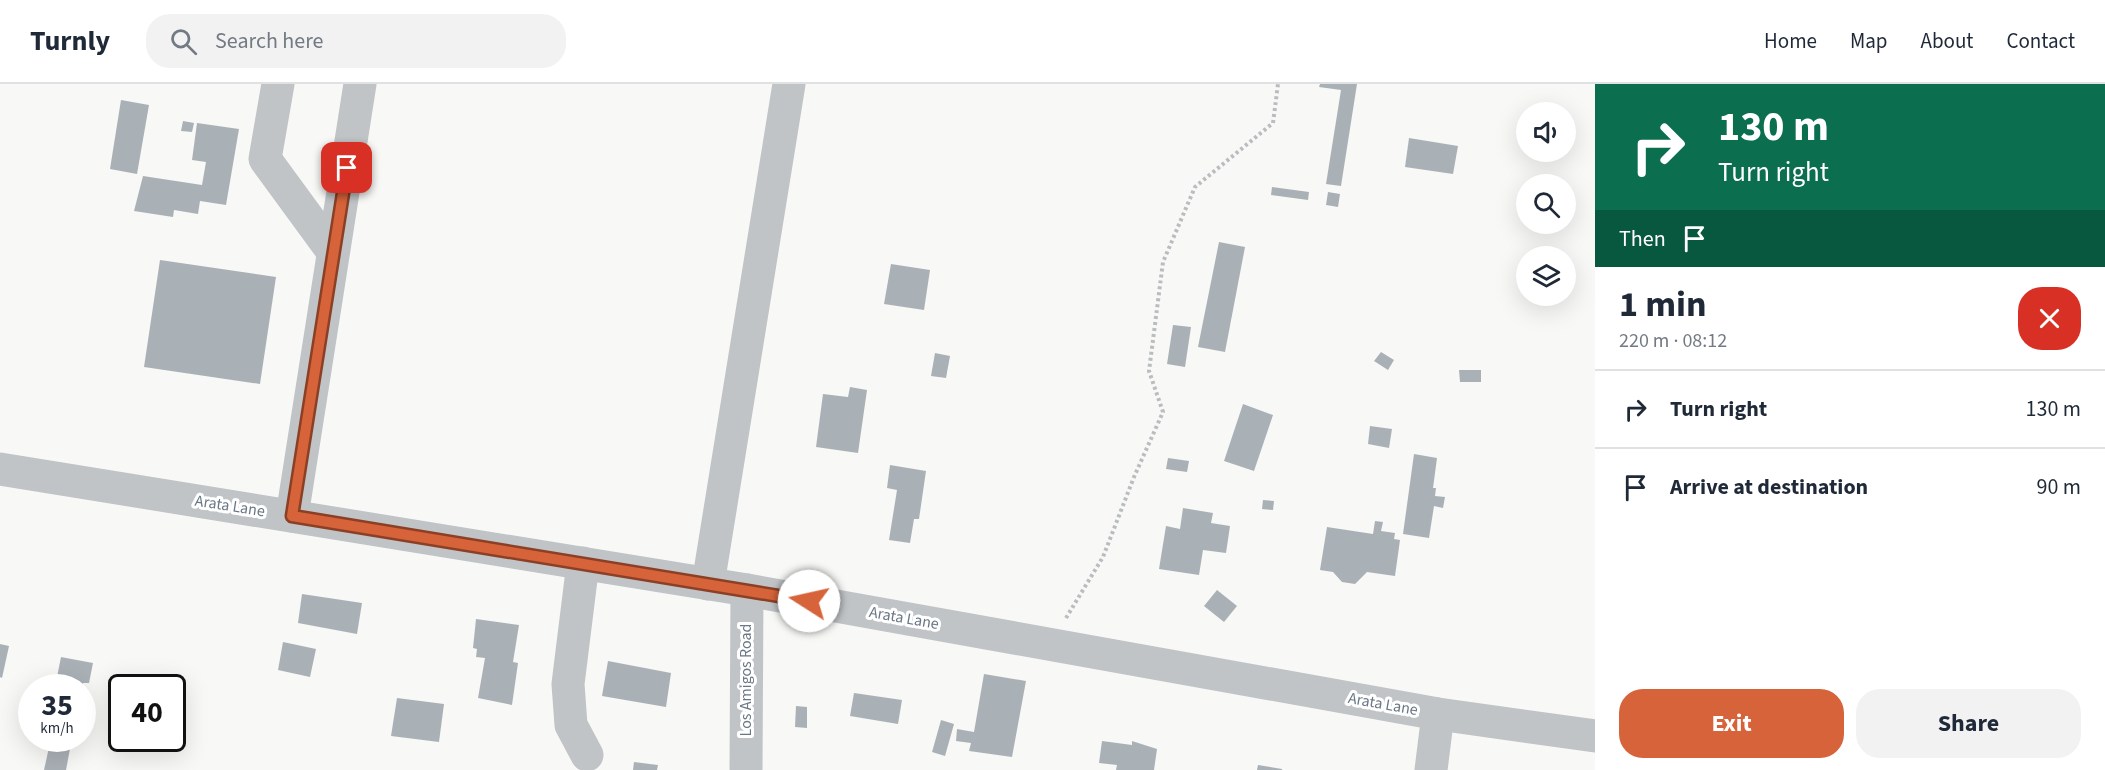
<!DOCTYPE html>
<meta charset="utf-8">
<style>
:root{--surface:#fff;--page:#f2f2f3;--text:#1f2937;--muted:#747a83;--line:#e0e1e3;--accent:#d66339}
body{margin:0;font-family:"Source Sans 3",sans-serif;background:var(--page);color:var(--text);height:100vh;display:flex;flex-direction:column;font-size:22px;white-space:nowrap}
*{box-sizing:border-box;margin:0}
p{font-size:20px;color:var(--muted)}
.icon{flex:none;width:33px;height:33px;fill:none;stroke:currentColor;stroke-width:2;stroke-linecap:round;stroke-linejoin:round}
.map{position:relative;flex:1;overflow:hidden}
.drawer{display:flex;flex-direction:column;background:var(--surface);width:510px}
.drawer>*{flex:none}
.hud{background:#0b6e4f;color:#fff;overflow:hidden}
.fabs{position:absolute;left:1516px;top:18px;display:grid;gap:12px}
.fabs a{display:grid;place-items:center;width:60px;height:60px;border-radius:50%;background:var(--surface);box-shadow:0 6px 24px #0002;font-size:30px}
.speed{position:absolute;left:18px;top:590px;display:flex;gap:12px;font-size:30px;font-weight:700;text-align:center}
.speed>*{display:grid;place-content:center;width:78px;height:78px;border-radius:50%;background:var(--surface);box-shadow:0 6px 24px #0002;line-height:1}
.speed small{font-size:15px;font-weight:400}
.speed .limit{border:3px solid #111;border-radius:9px;background:#fff;color:#111}
.pin{position:absolute;display:grid;place-items:center;width:51px;height:51px;color:#fff;margin:-26px;border-radius:12px;box-shadow:0 3px 9px #0006}
.me{position:absolute;width:66px;margin:-33px;rotate:280deg;stroke-linejoin:round;filter:drop-shadow(0 0 4px #0008)}
.turn{display:flex;align-items:center;gap:21px;height:126px;padding:0 24px;font-size:27px}
.turn .icon{width:78px;height:78px;stroke-width:2.5}
.turn b{display:block;font-size:42px;line-height:51px}
.then{display:flex;align-items:center;height:57px;padding:0 24px;background:#0003;gap:12px;font-size:22px}
.round{display:grid;place-items:center;flex:none;width:63px;height:63px;border-radius:24px;background:var(--page)}
.summary{display:flex;align-items:center;justify-content:space-between;height:102px;padding:0 24px}
h1{font-size:36px;font-weight:700;line-height:45px}
.cta{display:flex;gap:12px;margin-top:auto;padding:12px 24px}
.cta a{flex:1;height:69px;border-radius:24px;background:var(--accent);color:#fff;font-size:24px;font-weight:700;line-height:69px;text-align:center}
.cta a+a{background:var(--page);color:var(--text)}
ul{padding:0;list-style:none}
li{display:flex;align-items:center;gap:18px;height:78px;padding:0 24px;border-top:2px solid var(--line)}
li div{flex:1}
li b{display:block;font-size:22px}
li em{font-style:normal}
header{display:flex;align-items:center;gap:36px;box-sizing:border-box;height:84px;padding:0 30px;background:var(--surface);border-bottom:2px solid var(--line)}
header strong{font-size:28px}
nav{display:flex;gap:33px;margin-inline-start:auto;font-size:21px}
.search{width:420px;height:54px;background:var(--page);display:flex;align-items:center;gap:15px;box-sizing:border-box;padding:0 21px;border-radius:24px;color:var(--muted);font-size:22px}
main{display:flex;flex:1;min-height:0}
.map>svg:first-child{display:block}
.building{fill:#aab1b6}
.lines{fill:none;stroke-linecap:round;stroke-linejoin:round}
.path{stroke:#babdbf;stroke-width:4;stroke-dasharray:3 3;stroke-linecap:butt}
.minor{stroke:#c0c4c7;stroke-width:33}
.route-casing{stroke:#8b4025;stroke-width:15}
.route{stroke:#d66339;stroke-width:10}
.labels{text-anchor:middle;dominant-baseline:central;stroke-width:6;stroke-linejoin:round;paint-order:stroke}
.street-label{font-size:16px;fill:#6a7885;stroke:#fff}
</style>
<header>
<strong>Turnly</strong>
<div class="search"><svg class="icon" aria-label="search" viewBox="0 0 24 24"><circle cx="10" cy="10" r="6"/><path d="M15 15l6 6"/></svg>Search here</div>
<nav><a>Home</a><a>Map</a><a>About</a><a>Contact</a></nav>
</header>
<main>
<div class="map">
<svg width="1595" height="686" viewBox="0 0 1595 686">
<rect width="100%" height="100%" fill="#f8f8f6"/>
<g class="building">
<polygon points="1320,0 1357,0 1341,102 1326,100 1341,6 1319,3"/>
<polygon points="121,16 149,21 137,90 110,85"/>
<polygon points="183,37 194,39 192,48 181,47"/>
<polygon points="197,39 239,45 226,121 200,117 198,130 174,126 173,133 134,127 143,92 202,101 206,78 192,76"/>
<polygon points="1409,54 1458,62 1453,90 1405,83"/>
<polygon points="1272,103 1309,108 1308,116 1271,111"/>
<polygon points="1328,108 1340,110 1338,123 1326,121"/>
<polygon points="1219,158 1245,163 1225,268 1198,263"/>
<polygon points="160,176 276,193 260,300 144,283"/>
<polygon points="891,180 930,186 924,226 884,220"/>
<polygon points="1173,241 1191,243 1185,283 1167,280"/>
<polygon points="1381,268 1394,276 1388,286 1374,277"/>
<polygon points="935,269 950,272 946,294 931,292"/>
<polygon points="1459,286 1481,286 1481,298 1460,298"/>
<polygon points="850,303 867,306 858,369 816,363 823,310 848,313"/>
<polygon points="1243,320 1273,331 1254,387 1224,377"/>
<polygon points="1370,342 1392,345 1389,364 1368,360"/>
<polygon points="1414,370 1437,374 1433,404 1436,404 1435,412 1445,413 1443,424 1434,422 1429,454 1403,450"/>
<polygon points="1168,374 1189,377 1187,388 1166,385"/>
<polygon points="890,381 926,387 919,435 914,435 910,459 889,456 897,406 887,404"/>
<polygon points="1263,416 1274,417 1273,426 1262,425"/>
<polygon points="1183,424 1213,429 1211,439 1230,442 1226,469 1203,466 1199,491 1159,485 1166,442 1180,445"/>
<polygon points="1375,437 1383,438 1381,447 1395,449 1394,455 1400,456 1395,492 1367,488 1355,500 1342,498 1333,488 1320,486 1327,443 1373,450"/>
<polygon points="1217,506 1237,522 1224,538 1204,522"/>
<polygon points="302,510 362,519 357,550 298,539"/>
<polygon points="476,535 519,541 513,578 518,579 512,621 478,614 485,574 476,573 477,565 473,564"/>
<polygon points="283,558 316,565 310,593 278,586"/>
<polygon points="0,560 9,562 2,594 0,593"/>
<polygon points="61,573 93,579 89,599 83,599 82,603 61,603 62,595 57,593"/>
<polygon points="608,577 671,589 666,623 602,612"/>
<polygon points="984,590 1026,597 1012,673 969,667 971,659 956,657 957,645 974,648"/>
<polygon points="854,609 902,616 898,640 850,632"/>
<polygon points="397,614 444,620 439,658 391,652"/>
<polygon points="796,622 807,623 807,644 795,643"/>
<polygon points="941,636 954,640 945,672 932,668"/>
<polygon points="51,654 72,654 66,686 44,686"/>
<polygon points="1102,657 1132,661 1132,657 1157,665 1154,686 1116,686 1117,681 1099,679"/>
<polygon points="634,678 658,681 657,686 633,686"/>
<polygon points="1258,681 1282,685 1282,686 1257,686"/>
</g>
<g class="lines">
<polyline class="path" points="1066,534 1103,473 1134,393 1163,328 1149,287 1163,178 1195,103 1273,39 1278,0"/>
<g class="minor">
<polyline points="278,0 265,75 333,168"/>
<polyline points="0,385 747,506 1438,630 1595,652"/>
<polyline points="292,432 360,0"/>
<polyline points="583,479 568,600 571,641 587,671"/>
<polyline points="708,500 789,0"/>
<polyline points="746,686 747,506"/>
<polyline points="1431,686 1438,630"/>
</g>
</g>
<g class="lines">
<g class="route-casing">
<polyline id="route" points="347,84 292,432 809,517"/>
</g>
<use href="#route" class="route"/>
</g>
<g class="labels">
<g class="street-label">
<text transform="translate(230 422) rotate(9)">Arata Lane</text>
<text transform="translate(904 534) rotate(10)">Arata Lane</text>
<text transform="translate(746 596) rotate(-90)">Los Amigos Road</text>
<text transform="translate(1383 620) rotate(10)">Arata Lane</text>
</g>
</g>
</svg>
<div class="fabs">
<a><svg class="icon" aria-label="sound" viewBox="0 0 24 24"><path d="M4 9h4l5-4v14l-5-4H4zM17 9q2 3 0 6"/></svg></a>
<a><svg class="icon" aria-label="search" viewBox="0 0 24 24"><circle cx="10" cy="10" r="6"/><path d="M15 15l6 6"/></svg></a>
<a><svg class="icon" aria-label="layers" viewBox="0 0 24 24"><path d="M12 4l9 5-9 5-9-5zM3 14l9 5 9-5"/></svg></a>
</div>
<div class="speed"><div>35<small>km/h</small></div><div class="limit">40</div></div>
<div class="pin" style="left:347px;top:84px;background:#d93025"><svg class="icon" aria-label="arrive" viewBox="0 0 24 24"><path d="M6 21V4h12l-3 4 3 4H6"/></svg></div>
<svg class="me" style="left:809px;top:517px" viewBox="-20 -20 40 40"><circle r="19" fill="#fff"/><path d="M0-13L10 11 0 6-10 11z" fill="#d66339"/></svg>
</div>
<section class="drawer">
<div class="hud">
<div class="turn"><svg class="icon" aria-label="right" viewBox="0 0 24 24"><path d="M7 20v-9h11M14 6l5 5-5 5"/></svg><div><b>130 m</b>Turn right</div></div>
<div class="then">Then<svg class="icon" aria-label="arrive" viewBox="0 0 24 24"><path d="M6 21V4h12l-3 4 3 4H6"/></svg></div>
</div>
<div class="summary"><div><h1>1 min</h1><p>220 m · 08:12</p></div><a class="round" style="background:#d93025;color:#fff"><svg class="icon" aria-label="close" viewBox="0 0 24 24"><path d="M6 6l12 12M18 6L6 18"/></svg></a></div>
<ul>
<li><svg class="icon" aria-label="right" viewBox="0 0 24 24"><path d="M7 20v-9h11M14 6l5 5-5 5"/></svg><div><b>Turn right</b></div><em>130 m</em></li>
<li><svg class="icon" aria-label="arrive" viewBox="0 0 24 24"><path d="M6 21V4h12l-3 4 3 4H6"/></svg><div><b>Arrive at destination</b></div><em>90 m</em></li>
</ul>
<div class="cta"><a>Exit</a><a>Share</a></div>
</section>
</main>
